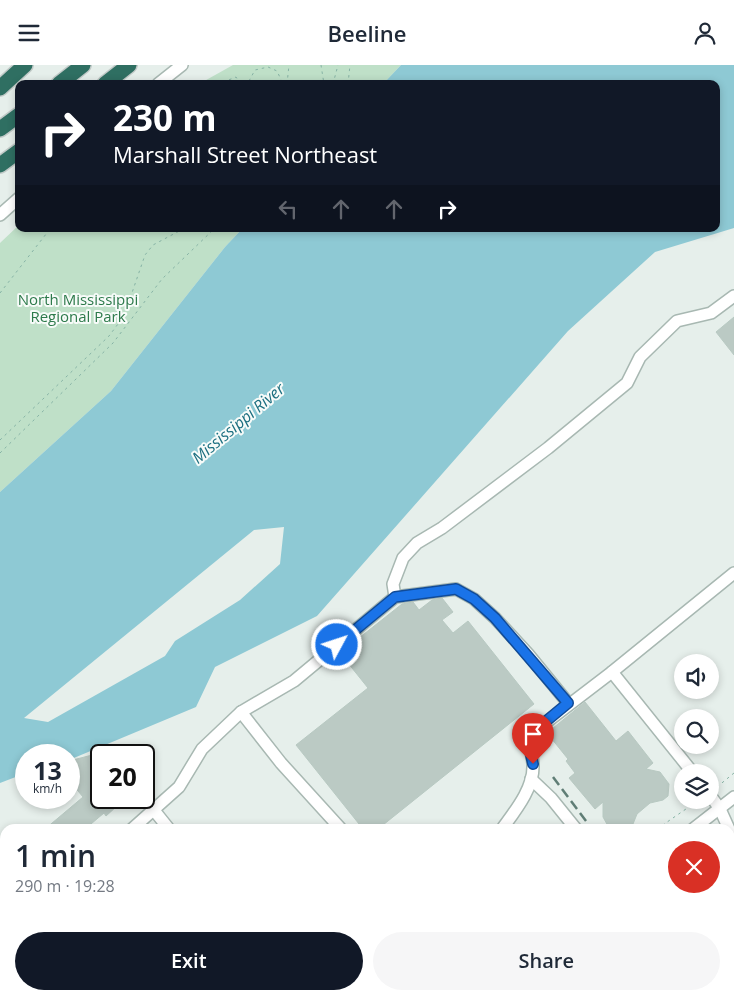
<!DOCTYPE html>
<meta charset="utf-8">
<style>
:root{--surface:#fff;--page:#f6f6f7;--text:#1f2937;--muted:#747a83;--accent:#111827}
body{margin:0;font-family:"Open Sans",sans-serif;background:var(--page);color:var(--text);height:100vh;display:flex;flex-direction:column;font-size:19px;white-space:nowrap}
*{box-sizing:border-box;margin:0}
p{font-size:16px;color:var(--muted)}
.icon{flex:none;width:28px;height:28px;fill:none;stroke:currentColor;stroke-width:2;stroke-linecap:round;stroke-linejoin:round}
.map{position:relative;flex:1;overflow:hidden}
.panel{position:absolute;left:0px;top:759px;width:735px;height:176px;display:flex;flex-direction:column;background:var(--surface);border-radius:15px 15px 0 0;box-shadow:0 2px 8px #0003}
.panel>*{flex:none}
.banner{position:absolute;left:15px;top:15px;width:705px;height:152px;border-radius:10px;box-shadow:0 2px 8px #0003;background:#111827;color:#fff;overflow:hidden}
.controls{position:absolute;left:674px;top:589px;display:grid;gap:10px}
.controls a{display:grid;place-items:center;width:45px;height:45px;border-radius:50%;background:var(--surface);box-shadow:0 2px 8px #0003;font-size:25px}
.speed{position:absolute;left:15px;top:679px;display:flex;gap:10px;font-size:25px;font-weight:700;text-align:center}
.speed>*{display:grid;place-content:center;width:65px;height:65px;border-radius:50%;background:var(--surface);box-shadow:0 2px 8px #0003;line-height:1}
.speed small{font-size:12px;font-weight:400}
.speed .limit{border:2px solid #111;border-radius:8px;background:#fff;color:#111}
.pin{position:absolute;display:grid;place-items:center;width:42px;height:42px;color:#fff;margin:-51px -21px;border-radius:50% 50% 50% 0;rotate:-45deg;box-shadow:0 0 5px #0007}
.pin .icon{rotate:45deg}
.me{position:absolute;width:55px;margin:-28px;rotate:50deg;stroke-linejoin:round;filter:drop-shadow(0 0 4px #0008)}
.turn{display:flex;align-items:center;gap:18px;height:105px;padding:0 15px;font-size:22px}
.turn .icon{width:65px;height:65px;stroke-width:2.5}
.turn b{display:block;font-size:35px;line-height:42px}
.lanes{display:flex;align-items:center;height:48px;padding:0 15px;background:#0003;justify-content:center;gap:25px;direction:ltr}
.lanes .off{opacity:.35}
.round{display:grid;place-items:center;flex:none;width:52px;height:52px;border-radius:26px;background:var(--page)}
.overview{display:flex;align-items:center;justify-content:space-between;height:85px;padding:0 15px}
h1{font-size:30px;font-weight:600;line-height:38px}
.primary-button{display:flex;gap:10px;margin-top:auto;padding:10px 15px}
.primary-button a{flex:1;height:58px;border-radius:30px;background:var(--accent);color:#fff;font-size:20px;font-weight:600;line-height:58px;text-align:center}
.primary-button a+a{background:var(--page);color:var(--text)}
header{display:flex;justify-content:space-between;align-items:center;height:65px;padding:0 15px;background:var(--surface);font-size:22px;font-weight:600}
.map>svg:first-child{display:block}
.built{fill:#d4dfda}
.green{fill:#bfe0c8}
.water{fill:#8ec9d4;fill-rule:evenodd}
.building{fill:#bbcac4;stroke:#b8c9c2}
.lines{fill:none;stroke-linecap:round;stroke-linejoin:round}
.minor-casing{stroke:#a8b8b2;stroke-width:14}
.highway-casing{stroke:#c2cac8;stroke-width:18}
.path{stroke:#86b3a5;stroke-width:1;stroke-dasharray:2.5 4;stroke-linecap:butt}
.minor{stroke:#fff;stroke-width:11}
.highway{stroke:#2f6f62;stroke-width:15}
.rail{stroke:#5f7d75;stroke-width:2.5;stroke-dasharray:10 5;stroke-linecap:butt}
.route-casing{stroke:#114b97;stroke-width:12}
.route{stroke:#1a73e8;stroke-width:9}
.labels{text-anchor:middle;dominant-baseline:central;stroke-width:4;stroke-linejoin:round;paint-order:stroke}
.park-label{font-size:15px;fill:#2d7a4b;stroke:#f7fbf9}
.water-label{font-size:16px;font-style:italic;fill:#1c6f80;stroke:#f7fbf9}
</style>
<header><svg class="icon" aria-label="menu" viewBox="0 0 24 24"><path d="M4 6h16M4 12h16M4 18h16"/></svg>Beeline<svg class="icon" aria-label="person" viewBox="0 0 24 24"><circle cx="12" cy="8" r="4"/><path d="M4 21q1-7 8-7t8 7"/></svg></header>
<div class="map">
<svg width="734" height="934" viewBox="0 0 734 934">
<rect width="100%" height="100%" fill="#e6efeb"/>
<polygon class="built" points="734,775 734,934 528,934 534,930 730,930 730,779"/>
<g class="green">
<polygon points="233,0 401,0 383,19 199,19"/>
<polygon points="19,160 19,164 242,164 225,182 111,326 0,427 0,178"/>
</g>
<path class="water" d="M401,0H734V163L655,187L568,266L317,551L215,602L196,642L69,695V690H26V708L0,718V427L111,326L225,182L242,164H716V19H383ZM284,462L280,499L240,535L175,576L165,591L48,657L24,653L254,465Z"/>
<g class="building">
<polygon points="734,252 734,290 716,267"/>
<polygon points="442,533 453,547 442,555 453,568 468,556 534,639 378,764 363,764 296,680 368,623 340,588 402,539 413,537 419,545 432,535"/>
<polygon points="585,637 616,676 628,666 653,698 646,704 660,707 669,719 668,731 663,735 650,738 637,749 633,759 626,764 613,764 608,761 603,752 603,737 595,744 569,713 575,708 566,696 568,694 547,668"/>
<polygon points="96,689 101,695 101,732 127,732 106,751 104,748 85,764 45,764 83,732 69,715 69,696"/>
</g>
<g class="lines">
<g class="minor-casing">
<g id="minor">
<polyline points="158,19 182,0"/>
<polyline points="0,150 19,133"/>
<polyline points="395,532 393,519 403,493 417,478 442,463 548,383 627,318 640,292 677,256 711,248 734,231"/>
<polyline points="612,607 693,708"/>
<polyline points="241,647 281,698 341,764"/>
<polyline points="531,714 551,733 576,764"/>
<polyline points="710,730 720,744 729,764"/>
<polyline points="153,744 169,764"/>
<polyline points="132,764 179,722 202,684 241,647 294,616 395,532 456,524 474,534 495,553 528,589 568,638"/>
<path d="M502,764C515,746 534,723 533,700C533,691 529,681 527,672L612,607L734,508"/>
<polyline points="693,764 734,732"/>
<polyline points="730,767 734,775"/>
<polyline points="0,810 5,805"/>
<polyline points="730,836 734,833"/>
<polyline points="154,930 158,934"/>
<polyline points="344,930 350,934"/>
<polyline points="232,934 237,930"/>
<polyline points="319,934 323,930"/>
<polyline points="362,934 364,930"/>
<polyline points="464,934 470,930"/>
<polyline points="513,934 518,930"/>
<polyline points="635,934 636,930"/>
</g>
</g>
<g class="highway-casing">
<g id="highway">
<polyline points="59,19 83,0"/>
<polyline points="105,19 129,0"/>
<polyline points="0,23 25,0"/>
<polyline points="0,64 19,50"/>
<polyline points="0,100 19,86"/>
</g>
</g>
<g class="path">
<polyline points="321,0 324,19"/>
<polyline points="249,16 255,5 268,2 277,6 283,19"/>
<polyline points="225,19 226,16 236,12 239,17"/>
<polyline points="287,19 289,0"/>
<polyline points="333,19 338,0"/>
<polyline points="348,19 350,0"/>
<polyline points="0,228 50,164"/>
<polyline points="0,375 109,271 124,251 145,190 153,180 183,164"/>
<polyline points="0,388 113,278 162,214 214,164"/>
<polyline points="717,722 734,708"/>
<polyline points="657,764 699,735"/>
<polyline points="426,934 431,930"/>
</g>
<use href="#minor" class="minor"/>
<use href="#highway" class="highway"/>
<g class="rail">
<polyline points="553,712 592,764"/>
<polyline points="730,817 734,814"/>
<polyline points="730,891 734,888"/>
<polyline points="730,904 734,901"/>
<polyline points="557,934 564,930"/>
<polyline points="676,934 681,930"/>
<polyline points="688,934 694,930"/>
</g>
</g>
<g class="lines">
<g class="route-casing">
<polyline id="route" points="337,580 395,532 456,524 474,534 495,553 568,638 527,672 533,699"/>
</g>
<use href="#route" class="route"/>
</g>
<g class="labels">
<g class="park-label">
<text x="78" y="234">North Mississippi<tspan x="78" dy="17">Regional Park</tspan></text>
</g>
<g class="water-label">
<text transform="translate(238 358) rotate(-40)">Mississippi River</text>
</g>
</g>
</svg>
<div class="controls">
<a><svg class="icon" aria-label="sound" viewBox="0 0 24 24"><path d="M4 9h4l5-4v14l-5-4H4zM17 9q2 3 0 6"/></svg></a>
<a><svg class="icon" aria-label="search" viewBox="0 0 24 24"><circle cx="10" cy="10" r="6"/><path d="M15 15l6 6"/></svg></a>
<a><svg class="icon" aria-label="layers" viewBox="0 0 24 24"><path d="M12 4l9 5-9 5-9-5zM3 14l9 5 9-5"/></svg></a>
</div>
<div class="speed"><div>13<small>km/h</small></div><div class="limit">20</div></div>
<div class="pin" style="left:533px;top:699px;background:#d93025"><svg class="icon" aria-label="arrive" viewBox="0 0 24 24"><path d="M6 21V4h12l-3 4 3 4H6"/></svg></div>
<svg class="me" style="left:337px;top:580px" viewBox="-20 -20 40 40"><circle r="17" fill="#1a73e8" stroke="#fff" stroke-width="3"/><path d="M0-11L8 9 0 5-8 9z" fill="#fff"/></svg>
<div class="banner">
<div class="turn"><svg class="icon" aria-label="right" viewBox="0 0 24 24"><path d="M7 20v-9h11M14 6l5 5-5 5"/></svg><div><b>230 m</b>Marshall Street Northeast</div></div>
<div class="lanes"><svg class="icon off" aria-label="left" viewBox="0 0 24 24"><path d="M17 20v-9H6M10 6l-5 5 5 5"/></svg><svg class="icon off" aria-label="ahead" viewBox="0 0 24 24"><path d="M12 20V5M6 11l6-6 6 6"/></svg><svg class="icon off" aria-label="ahead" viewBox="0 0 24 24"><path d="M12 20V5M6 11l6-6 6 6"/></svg><svg class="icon" aria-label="right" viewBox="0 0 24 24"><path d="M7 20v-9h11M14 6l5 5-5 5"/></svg></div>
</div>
<section class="panel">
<div class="overview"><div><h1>1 min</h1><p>290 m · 19:28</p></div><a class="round" style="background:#d93025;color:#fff"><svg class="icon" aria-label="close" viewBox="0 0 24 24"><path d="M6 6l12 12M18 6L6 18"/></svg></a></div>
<div class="primary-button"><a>Exit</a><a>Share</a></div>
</section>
</div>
